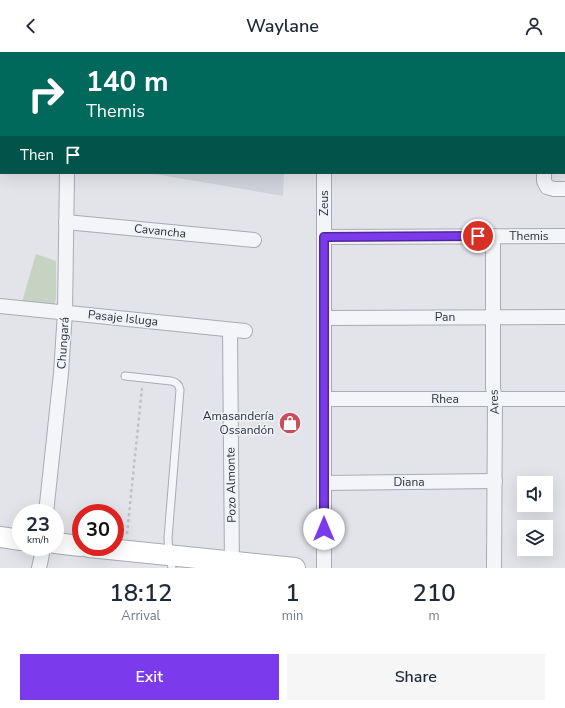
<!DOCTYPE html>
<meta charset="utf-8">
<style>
:root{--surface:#fff;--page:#f6f6f7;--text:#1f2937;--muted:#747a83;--accent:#7c3aed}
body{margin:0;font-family:"Nunito Sans",sans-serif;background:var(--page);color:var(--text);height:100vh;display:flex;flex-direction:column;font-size:15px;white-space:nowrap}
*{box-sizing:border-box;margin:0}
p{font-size:13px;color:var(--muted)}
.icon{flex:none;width:22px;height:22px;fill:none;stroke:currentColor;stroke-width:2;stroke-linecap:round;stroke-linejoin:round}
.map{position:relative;height:516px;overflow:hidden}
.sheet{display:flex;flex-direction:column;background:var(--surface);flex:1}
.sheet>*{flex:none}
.top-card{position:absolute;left:0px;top:0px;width:565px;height:122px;box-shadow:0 4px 16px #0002;background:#00695c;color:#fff;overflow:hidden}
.fabs{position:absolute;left:517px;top:424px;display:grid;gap:8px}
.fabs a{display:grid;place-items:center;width:36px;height:36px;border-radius:0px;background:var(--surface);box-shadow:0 4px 16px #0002;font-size:20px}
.speed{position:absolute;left:12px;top:452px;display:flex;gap:8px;font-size:20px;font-weight:700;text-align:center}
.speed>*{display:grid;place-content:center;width:52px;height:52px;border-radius:50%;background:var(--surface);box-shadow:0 4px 16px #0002;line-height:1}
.speed small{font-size:10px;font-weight:400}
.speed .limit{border:6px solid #d22;background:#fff;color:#111}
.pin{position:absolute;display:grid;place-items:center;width:34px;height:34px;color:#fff;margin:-17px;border:2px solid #fff;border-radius:50%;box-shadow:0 1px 4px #0007}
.me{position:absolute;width:44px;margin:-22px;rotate:0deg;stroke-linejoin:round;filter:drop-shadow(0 0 3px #0008)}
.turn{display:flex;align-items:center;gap:14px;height:84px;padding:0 20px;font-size:18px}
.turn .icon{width:52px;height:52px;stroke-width:2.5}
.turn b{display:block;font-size:28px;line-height:34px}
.then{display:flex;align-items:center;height:38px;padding:0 20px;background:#0003;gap:8px;font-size:15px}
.eta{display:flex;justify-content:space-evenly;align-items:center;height:68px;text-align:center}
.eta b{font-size:24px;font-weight:600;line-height:28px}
.button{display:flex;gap:8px;margin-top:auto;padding:8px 20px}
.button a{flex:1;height:46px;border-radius:0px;background:var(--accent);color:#fff;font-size:16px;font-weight:600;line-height:46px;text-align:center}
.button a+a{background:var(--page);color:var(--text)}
header{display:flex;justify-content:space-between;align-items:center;height:52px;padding:0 20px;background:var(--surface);font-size:18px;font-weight:600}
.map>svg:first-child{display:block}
.built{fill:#d0d3db}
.green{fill:#c6d3c3}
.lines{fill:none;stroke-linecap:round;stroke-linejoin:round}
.lane-casing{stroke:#a7abb3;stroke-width:9}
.street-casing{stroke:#a7abb3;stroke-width:16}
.secondary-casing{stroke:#a7abb3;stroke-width:22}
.path{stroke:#c0c2c8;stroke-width:2.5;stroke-dasharray:3 3;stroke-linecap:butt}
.lane{stroke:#f4f5f8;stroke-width:7}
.street{stroke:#f4f5f8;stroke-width:14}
.secondary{stroke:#fff;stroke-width:20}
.route-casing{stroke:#51269a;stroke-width:10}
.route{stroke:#7c3aed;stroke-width:7}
.labels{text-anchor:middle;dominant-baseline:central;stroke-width:3;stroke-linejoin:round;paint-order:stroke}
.street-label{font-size:12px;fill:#2b3140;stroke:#f1f3f7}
.poi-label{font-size:12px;fill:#2b3140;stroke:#f1f3f7;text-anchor:end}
</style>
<header><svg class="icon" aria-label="back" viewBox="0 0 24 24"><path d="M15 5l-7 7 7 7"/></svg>Waylane<svg class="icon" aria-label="person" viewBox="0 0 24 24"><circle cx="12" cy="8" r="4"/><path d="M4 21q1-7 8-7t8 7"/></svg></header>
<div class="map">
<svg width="565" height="516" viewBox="0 0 565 516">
<rect width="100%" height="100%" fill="#e2e4e9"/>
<g class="built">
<polygon points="207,0 312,0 312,1 201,1"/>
<polygon points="149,121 284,121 283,144"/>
</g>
<polygon class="green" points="36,202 56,209 56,247 53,255 22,250"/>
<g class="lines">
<g class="lane-casing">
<path id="lane" d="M125,324L171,329C177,330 179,333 180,338L168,486L169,503L172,516"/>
</g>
<g class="street-casing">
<g id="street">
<polyline points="324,0 324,1"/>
<polyline points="544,0 544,1"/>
<polyline points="564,44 565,44"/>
<polyline points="544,121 544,129 547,135 554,137 565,137"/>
<polyline points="66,170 254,188"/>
<polyline points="493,184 493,336 495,347 494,516"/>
<polyline points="324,185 565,184"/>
<polyline points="0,254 245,279"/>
<polyline points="324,266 565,265"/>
<polyline points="230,278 232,516"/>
<polyline points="324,347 565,347"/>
<polyline points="324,431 495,429"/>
<polyline points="46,461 61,321 65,260 67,121"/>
<polyline points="39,516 41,507 43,495"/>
<polyline points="324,516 324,121"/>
</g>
</g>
<g class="secondary-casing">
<g id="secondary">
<polyline points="95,1 102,0"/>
<polyline points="0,12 1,12"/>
<polyline points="0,485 21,488"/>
<polyline points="55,491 81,494"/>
<polyline points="89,495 295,516"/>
</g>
</g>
<polyline class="path" points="127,482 142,336"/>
<use href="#lane" class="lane"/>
<use href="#street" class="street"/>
<use href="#secondary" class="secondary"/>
</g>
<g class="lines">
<g class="route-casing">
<polyline id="route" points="324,477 324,185 478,184"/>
</g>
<use href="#route" class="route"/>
</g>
<defs>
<g id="shop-disc" transform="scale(1.15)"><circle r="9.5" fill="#c64f5b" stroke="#f1f3f7"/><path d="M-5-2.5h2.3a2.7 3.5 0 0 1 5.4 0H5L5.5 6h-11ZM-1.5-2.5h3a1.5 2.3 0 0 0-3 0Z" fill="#fff"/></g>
</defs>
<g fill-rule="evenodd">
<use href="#shop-disc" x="290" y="371"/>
</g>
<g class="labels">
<g class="street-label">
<text transform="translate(324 151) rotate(-90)">Zeus</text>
<text transform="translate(160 179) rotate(6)">Cavancha</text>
<text x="529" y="184">Themis</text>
<text x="445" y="265">Pan</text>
<text transform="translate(123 266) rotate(6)">Pasaje Isluga</text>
<text transform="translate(63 291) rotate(-86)">Chungará</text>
<text x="445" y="347">Rhea</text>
<text transform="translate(494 350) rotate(-93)">Ares</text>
<text x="409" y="430">Diana</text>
<text transform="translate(231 433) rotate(-91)">Pozo Almonte</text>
</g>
<g class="poi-label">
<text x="274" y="364">Amasandería<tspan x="274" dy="14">Ossandón</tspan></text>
</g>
</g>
</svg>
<div class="fabs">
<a><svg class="icon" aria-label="sound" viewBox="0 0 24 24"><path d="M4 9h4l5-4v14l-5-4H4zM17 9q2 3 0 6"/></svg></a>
<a><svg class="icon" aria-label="layers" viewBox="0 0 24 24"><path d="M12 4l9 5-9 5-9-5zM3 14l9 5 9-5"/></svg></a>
</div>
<div class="speed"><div>23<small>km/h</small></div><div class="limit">30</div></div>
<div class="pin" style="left:478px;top:184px;background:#d93025"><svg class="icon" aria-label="arrive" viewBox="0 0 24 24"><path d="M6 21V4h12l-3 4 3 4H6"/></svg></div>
<svg class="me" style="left:324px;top:477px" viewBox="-20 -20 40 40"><circle r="19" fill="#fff"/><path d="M0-13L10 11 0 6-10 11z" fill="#7c3aed"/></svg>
<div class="top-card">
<div class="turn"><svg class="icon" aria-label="right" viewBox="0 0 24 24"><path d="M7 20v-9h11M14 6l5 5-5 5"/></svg><div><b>140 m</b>Themis</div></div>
<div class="then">Then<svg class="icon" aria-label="arrive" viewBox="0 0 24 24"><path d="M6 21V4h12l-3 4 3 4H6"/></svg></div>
</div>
</div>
<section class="sheet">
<div class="eta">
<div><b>18:12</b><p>Arrival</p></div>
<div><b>1</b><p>min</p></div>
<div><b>210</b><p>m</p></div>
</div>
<div class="button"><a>Exit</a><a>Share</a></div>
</section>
